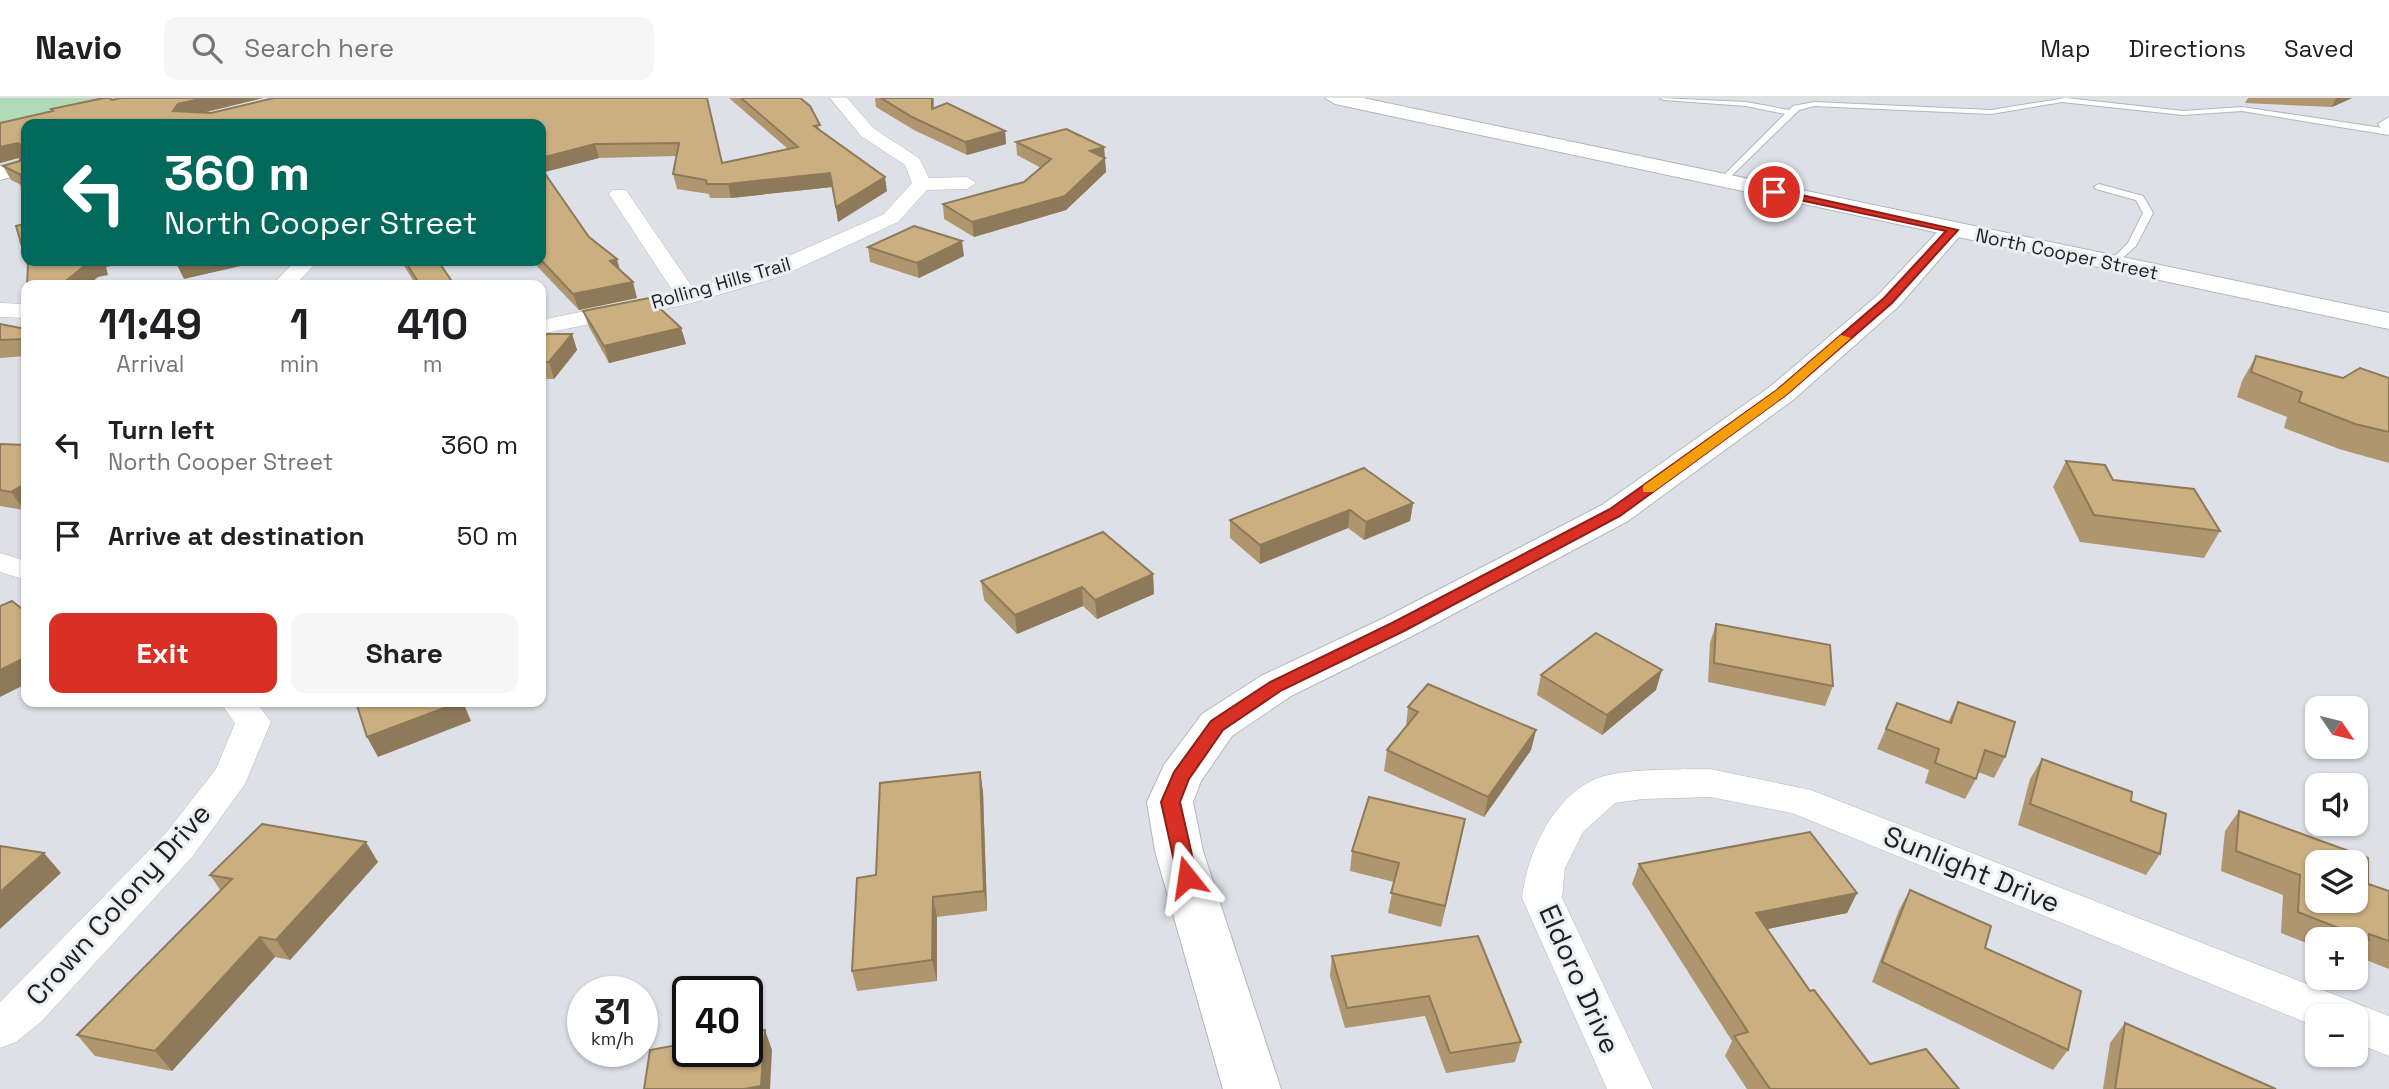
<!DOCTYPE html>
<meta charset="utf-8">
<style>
:root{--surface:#fff;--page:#f6f6f6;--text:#202124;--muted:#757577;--line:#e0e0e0;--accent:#d93025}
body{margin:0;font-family:"Space Grotesk",sans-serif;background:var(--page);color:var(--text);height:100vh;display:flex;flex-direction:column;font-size:26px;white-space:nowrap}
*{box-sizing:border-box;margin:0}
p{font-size:23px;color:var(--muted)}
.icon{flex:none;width:38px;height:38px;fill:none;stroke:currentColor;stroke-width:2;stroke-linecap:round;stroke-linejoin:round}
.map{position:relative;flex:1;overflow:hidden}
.details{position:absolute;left:21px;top:182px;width:525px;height:427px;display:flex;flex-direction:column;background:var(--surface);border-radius:14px;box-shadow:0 2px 5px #0004}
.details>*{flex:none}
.banner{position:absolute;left:21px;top:21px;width:525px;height:147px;border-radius:14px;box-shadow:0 2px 5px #0004;background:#00695c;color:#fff;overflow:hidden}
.needle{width:46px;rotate:125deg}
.buttons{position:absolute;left:2305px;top:598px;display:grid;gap:14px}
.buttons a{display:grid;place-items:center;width:63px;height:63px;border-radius:14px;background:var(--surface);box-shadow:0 2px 5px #0004;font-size:35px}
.speed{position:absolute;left:567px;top:878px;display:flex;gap:14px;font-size:35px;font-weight:700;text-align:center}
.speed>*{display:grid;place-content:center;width:91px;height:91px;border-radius:50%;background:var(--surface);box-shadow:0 2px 5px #0004;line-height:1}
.speed small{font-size:18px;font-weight:400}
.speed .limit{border:4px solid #111;border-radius:10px;background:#fff;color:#111}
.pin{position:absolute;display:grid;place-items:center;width:60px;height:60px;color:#fff;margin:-30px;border:4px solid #fff;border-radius:50%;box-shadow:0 2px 7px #0007}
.me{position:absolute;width:77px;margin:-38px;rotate:345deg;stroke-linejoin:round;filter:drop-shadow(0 0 5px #0008)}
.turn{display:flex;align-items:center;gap:24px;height:147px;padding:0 28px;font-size:32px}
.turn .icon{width:91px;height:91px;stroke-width:2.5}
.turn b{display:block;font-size:49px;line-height:60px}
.eta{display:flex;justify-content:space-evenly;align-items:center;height:119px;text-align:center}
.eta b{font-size:42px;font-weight:700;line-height:49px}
.primary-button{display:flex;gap:14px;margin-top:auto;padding:14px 28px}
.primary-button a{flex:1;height:80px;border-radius:14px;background:var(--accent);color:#fff;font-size:28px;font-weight:700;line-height:80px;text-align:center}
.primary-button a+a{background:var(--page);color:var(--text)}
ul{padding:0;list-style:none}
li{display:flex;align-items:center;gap:21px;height:91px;padding:0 28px}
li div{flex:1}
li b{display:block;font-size:26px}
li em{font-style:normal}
header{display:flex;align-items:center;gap:42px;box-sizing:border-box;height:98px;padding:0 35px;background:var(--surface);border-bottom:2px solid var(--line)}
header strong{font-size:33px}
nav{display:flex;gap:38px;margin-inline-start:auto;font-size:24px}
.search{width:490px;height:63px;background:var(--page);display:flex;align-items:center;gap:18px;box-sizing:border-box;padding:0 24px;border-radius:14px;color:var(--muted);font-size:26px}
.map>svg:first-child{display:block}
.green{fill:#b0dab8}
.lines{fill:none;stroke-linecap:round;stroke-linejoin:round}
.service-casing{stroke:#b3b7bc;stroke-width:2}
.minor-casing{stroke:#b3b7bc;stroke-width:1}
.tertiary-casing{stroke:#b3b7bc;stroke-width:2}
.secondary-casing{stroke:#b3b7bc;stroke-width:2}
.service{fill:#fff;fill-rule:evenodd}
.minor{fill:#fff;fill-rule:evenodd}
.tertiary{fill:#fff;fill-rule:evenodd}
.secondary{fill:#fff;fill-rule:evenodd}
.wall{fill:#af966f}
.shaded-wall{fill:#8e7a5a}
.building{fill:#cbaf81;stroke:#8e7a5a;stroke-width:2;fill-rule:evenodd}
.route{fill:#d93025;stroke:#8d1f18;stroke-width:2}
.slow{fill:#f59e0b}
.labels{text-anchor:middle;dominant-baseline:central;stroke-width:6;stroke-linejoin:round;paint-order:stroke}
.far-street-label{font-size:19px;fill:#1e1f21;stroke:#eaeff4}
.near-street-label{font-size:28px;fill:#1e1f21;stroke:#eaeff4}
</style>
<header>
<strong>Navio</strong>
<div class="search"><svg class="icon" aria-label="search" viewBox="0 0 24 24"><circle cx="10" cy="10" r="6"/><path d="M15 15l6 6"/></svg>Search here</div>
<nav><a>Map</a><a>Directions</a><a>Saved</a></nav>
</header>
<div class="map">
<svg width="2389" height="991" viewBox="0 0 2389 991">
<rect width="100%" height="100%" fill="#dde1e7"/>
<polygon class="green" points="0,0 147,0 0,34"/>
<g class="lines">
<g class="service-casing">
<g id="service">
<polygon points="1660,0 1746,4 1789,12 1793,8 1814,4 1991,12 2066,0 2183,13 2242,9 2389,31 2389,37 2242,13 2183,17 2062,4 1991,16 1814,8 1799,12 1723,86 1718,83 1785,16 1746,8 1664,2"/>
<polygon points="2099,86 2143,98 2153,115 2136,148 2112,169 2107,166 2128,145 2143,115 2136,102 2096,91 2094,89"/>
</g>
</g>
<g class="minor-casing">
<g id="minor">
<polygon points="830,0 847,0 873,30 919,60 929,80 967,79 976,85 967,91 927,92 898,124 782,178 688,206 541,236 541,222 674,195 609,96 612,92 626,92 693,190 766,168 884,116 912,85 905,67 861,38"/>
<polygon points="295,163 318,163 295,187 272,187"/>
<polygon points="0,205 26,206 26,220 0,219"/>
<polygon points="0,455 26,463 26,482 0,474"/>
<polygon points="220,604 256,604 271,624 245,686 193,758 42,923 16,944 0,950 0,904 165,736 216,671 235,625"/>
<path d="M1710,671L1811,692L2389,918V958L2356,945V919H2317V929L1792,715L1710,699L1643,701L1615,705L1583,734L1565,770L1562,800L1653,991H1607L1522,800C1527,757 1550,704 1591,683C1618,669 1680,672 1710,671Z"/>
</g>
</g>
<g class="tertiary-casing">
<g id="tertiary">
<polygon points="2389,19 2389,32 2381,30 2378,26"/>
<polygon points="26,61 26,75 0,82 0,68"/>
<polygon points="1953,125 1962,127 1965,132 1898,209 1793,302 1628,423 1412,538 1291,598 1232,638 1201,683 1193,704 1203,753 1281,991 1223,991 1155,753 1147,704 1164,667 1202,616 1261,578 1384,520 1602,407 1771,288 1878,197 1944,127"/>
</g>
</g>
<g class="secondary-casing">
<polygon id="secondary" points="1325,0 1363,0 2389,215 2389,231 1335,6"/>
</g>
<use href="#service" class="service"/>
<use href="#minor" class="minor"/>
<use href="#tertiary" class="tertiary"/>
<use href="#secondary" class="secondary"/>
</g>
<g class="wall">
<polygon points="121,0 263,0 203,15 211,15 707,0 722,65 788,51 729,0 800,0 821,33 887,93 838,124 832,89 731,100 710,100 709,96 677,91 673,76 676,58 599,60 544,74 589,139 620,172 637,200 579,212 532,163 541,163 541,26 26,26 24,126 21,87 11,82 3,68 20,63 20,60 0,65 0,25 52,13 51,11"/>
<polygon points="875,0 934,0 934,10 1005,33 1006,46 967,57 914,32 876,9"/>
<polygon points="2248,0 2352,0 2332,9 2245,5"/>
<polygon points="1016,44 1104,49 1106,74 1066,112 974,139 944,121 943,106 1024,84 1041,70 1017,57"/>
<polygon points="868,149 964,158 919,180 870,164"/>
<polygon points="401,163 447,163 439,165 454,187 416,187"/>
<polygon points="583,213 681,230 686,246 609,265 589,229"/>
<polygon points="0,226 26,232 26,258 0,260"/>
<polygon points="541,236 572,236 577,252 554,281 541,281"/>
<polygon points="2256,258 2343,280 2389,280 2389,365 2339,351 2284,330 2287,319 2237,299 2242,283"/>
<polygon points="0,346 26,347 26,411 24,412 0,408"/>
<polygon points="2066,363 2113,382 2220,433 2204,460 2080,444 2053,389"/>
<polygon points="1413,405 1410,423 1364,442 1348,430 1260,466 1230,440 1230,422"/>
<polygon points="1153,476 1154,496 1097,521 1083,508 1017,536 984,502 981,483"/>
<polygon points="1716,526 1833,588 1825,608 1708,584 1710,545"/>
<polygon points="1541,577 1656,592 1602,637 1537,597"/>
<polygon points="1958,604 2005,659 1994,680 1978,674 1976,681 1965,701 1925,685 1929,672 1877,651 1897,605 1948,624"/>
<polygon points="1408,609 1536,632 1531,652 1484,719 1384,673 1387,652 1406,629"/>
<polygon points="2042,661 2131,703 2160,756 2146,777 2018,727 2030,681"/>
<polygon points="980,674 983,694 987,813 937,819 937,883 857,893 852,873 876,777"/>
<polygon points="2239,713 2368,786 2389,793 2389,871 2356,858 2356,842 2317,842 2317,849 2281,835 2283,797 2221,773 2225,733"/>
<polygon points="1465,721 1441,829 1388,815 1394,784 1350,773 1352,753"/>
<polygon points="378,764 290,862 275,859 172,973 95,958 77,937 221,793 210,777"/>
<polygon points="1639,766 1857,795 1847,815 1767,831 1810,893 1870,966 1959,991 1747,991 1725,958 1732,943 1632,786"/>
<polygon points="1910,792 1985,850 2068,952 2053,972 1872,884 1899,812"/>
<polygon points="1478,838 1521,944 1515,964 1446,975 1425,918 1345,930 1330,878 1332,858"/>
<polygon points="2125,925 2276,991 2103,991 2110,945"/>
</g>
<g class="shaded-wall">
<polygon points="205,0 263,0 184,19 173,13 178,6"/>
<polygon points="2336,0 2352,0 2332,9"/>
<polygon points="1005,33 1006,46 967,57 965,44"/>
<polygon points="18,45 25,58 0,65 0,49"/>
<polygon points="595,46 599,60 541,75 541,60"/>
<polygon points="1104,49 1106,74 1066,112 974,139 972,124 1090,53"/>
<polygon points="830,75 832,89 731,100 728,86"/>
<polygon points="885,79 887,93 838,124 836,109"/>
<polygon points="962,143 964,158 919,180 917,165"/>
<polygon points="617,161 621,176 610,163"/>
<polygon points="95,163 139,163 106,169 108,177 98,179 89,187 61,187 89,164"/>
<polygon points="186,163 257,163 258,164 184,181 176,165"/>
<polygon points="633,184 637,200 579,212 573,196"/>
<polygon points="681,230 686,246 609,265 604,248"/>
<polygon points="572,236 577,252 554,281 549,264"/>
<polygon points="26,385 26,411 24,412 11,394"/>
<polygon points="1413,405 1410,423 1364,442 1366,424"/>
<polygon points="1350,412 1348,430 1260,466 1260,447"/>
<polygon points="1153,476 1154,496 1097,521 1095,502"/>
<polygon points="1082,489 1083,508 1017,536 1015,517"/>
<polygon points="26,559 26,586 0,599 0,572"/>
<polygon points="1662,572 1656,592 1602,637 1607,617"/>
<polygon points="460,604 463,604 471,623 378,659 367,639"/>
<polygon points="1536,632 1531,652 1484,719 1488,699"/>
<polygon points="980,674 983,694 987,813 984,793"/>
<polygon points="1465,721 1461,741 1441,829 1445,808"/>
<polygon points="366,744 378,764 290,862 276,842"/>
<polygon points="44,755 61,775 0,831 0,794"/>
<polygon points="1857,795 1847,815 1747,835 1756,815"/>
<polygon points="933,799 937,819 937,883 932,862"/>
<polygon points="260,839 275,859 172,973 155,953"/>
<polygon points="765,932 772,952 770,991 744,991"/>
</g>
<g class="building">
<polygon points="104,0 109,0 112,2 121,0 205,0 178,6 173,13 211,15 274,0 707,0 722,65 798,49 741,0 800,0 810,8 820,27 814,28 885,79 836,109 830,75 728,86 707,86 706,82 673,76 679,45 595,46 541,60 541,26 26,26 26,162 16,128 24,126 21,77 3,68 20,63 21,47 18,45 0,49 0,25 53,13 51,11"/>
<polygon points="881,0 932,0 932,11 947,5 1005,33 965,44 912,19"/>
<polygon points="1066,31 1104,49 1090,53 1105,60 1065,98 972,124 943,106 1024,84 1051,61 1016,44"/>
<polygon points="541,70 589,139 617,161 610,163 633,184 573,196 541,162"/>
<polygon points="914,128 962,143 917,165 868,149"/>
<polygon points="27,163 95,163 89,164 61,187 27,187 28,167"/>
<polygon points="405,163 438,163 453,185 446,187 420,187"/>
<polygon points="649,200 681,230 604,248 583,213"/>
<polygon points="0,226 26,231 25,241 0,242"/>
<polygon points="541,236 572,236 549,264 541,264"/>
<polygon points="2256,258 2343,280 2360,270 2389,280 2389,334 2355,326 2299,304 2302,294 2251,274"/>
<polygon points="0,346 26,347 26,385 11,394 0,392"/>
<polygon points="2066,363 2105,367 2113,382 2194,391 2220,433 2094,417"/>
<polygon points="1364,370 1413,405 1366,424 1350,412 1260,447 1230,422"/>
<polygon points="1103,434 1153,476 1095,502 1082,489 1015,517 981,483"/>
<polygon points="12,503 26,514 26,559 0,572 0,508"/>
<polygon points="1716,526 1830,547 1833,588 1714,565"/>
<polygon points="1596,535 1662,572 1607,617 1541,577"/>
<polygon points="1428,586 1536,632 1488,699 1387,652 1418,614 1408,609"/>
<polygon points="356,604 460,604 367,639"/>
<polygon points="1958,604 2015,624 2005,659 1985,652 1976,681 1935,665 1939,651 1886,631 1897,605 1951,625"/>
<polygon points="2042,661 2132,694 2131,703 2166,716 2160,756 2030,706"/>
<polygon points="980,674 984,793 933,799 932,862 852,873 857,780 876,777 880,685"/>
<polygon points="1369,699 1465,721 1445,808 1391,795 1399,765 1352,753"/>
<path d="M2239,713L2368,760V786L2389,793V843L2369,836V842L2298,814L2300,777L2236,753ZM2317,765H2356V803H2317Z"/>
<polygon points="262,726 366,744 276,842 260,839 155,953 77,937 232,781 210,777"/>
<polygon points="1810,734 1857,795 1756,815 1810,893 1814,892 1870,966 1926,951 1959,991 1770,991 1734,938 1748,934 1639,766"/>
<polygon points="0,748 44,755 0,794"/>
<polygon points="1910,792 1991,828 1985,850 2081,893 2068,952 1882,864"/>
<polygon points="1478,838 1521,944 1450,955 1429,898 1347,910 1332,858"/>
<polygon points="2125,925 2276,991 2115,991"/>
<polygon points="765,932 761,988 744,991 644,991 650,952 688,945 688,954 747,954 747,935"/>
</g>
<polygon class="route" points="1774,91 1958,132 1892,205 1786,297 1620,418 1404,533 1282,592 1223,632 1189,681 1180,704 1197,779 1194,785 1179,785 1161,704 1174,674 1211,623 1270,584 1392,525 1610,411 1777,292 1884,200 1946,133 1771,96"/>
<polygon class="slow" points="1841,237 1851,240 1786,297 1653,394 1643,394 1643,388 1777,292"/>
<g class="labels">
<g class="far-street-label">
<text transform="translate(2067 156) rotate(12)">North Cooper Street</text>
<text transform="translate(721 185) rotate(-16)">Rolling Hills Trail</text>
</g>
<g class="near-street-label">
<text transform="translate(1972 771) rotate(22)">Sunlight Drive</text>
<text transform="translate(118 806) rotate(-48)">Crown Colony Drive</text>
<text transform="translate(1580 881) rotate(66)">Eldoro Drive</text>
</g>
</g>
</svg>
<div class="buttons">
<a><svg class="needle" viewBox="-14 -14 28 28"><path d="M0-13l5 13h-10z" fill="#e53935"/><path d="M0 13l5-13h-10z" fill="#757577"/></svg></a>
<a><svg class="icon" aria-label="sound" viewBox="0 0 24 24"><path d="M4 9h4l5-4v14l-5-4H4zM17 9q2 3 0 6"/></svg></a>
<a><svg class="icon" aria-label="layers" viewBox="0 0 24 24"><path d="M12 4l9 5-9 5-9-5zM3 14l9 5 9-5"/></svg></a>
<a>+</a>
<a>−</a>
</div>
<div class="speed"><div>31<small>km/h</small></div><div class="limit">40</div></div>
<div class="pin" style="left:1774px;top:94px;background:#d93025"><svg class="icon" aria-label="arrive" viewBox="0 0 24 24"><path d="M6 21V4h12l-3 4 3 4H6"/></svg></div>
<svg class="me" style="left:1187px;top:779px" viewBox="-20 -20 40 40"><path d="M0-17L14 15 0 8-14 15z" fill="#d93025" stroke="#fff" stroke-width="4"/></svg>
<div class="banner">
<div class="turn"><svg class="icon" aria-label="left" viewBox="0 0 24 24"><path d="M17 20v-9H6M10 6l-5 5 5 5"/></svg><div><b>360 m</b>North Cooper Street</div></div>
</div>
<section class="details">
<div class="eta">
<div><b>11:49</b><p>Arrival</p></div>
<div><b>1</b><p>min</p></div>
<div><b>410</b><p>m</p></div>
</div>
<ul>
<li><svg class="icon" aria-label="left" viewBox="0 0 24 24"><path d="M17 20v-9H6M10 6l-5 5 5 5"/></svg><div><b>Turn left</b><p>North Cooper Street</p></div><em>360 m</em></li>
<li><svg class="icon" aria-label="arrive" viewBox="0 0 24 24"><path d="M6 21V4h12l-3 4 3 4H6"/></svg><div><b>Arrive at destination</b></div><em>50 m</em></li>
</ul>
<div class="primary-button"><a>Exit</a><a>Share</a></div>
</section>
</div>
